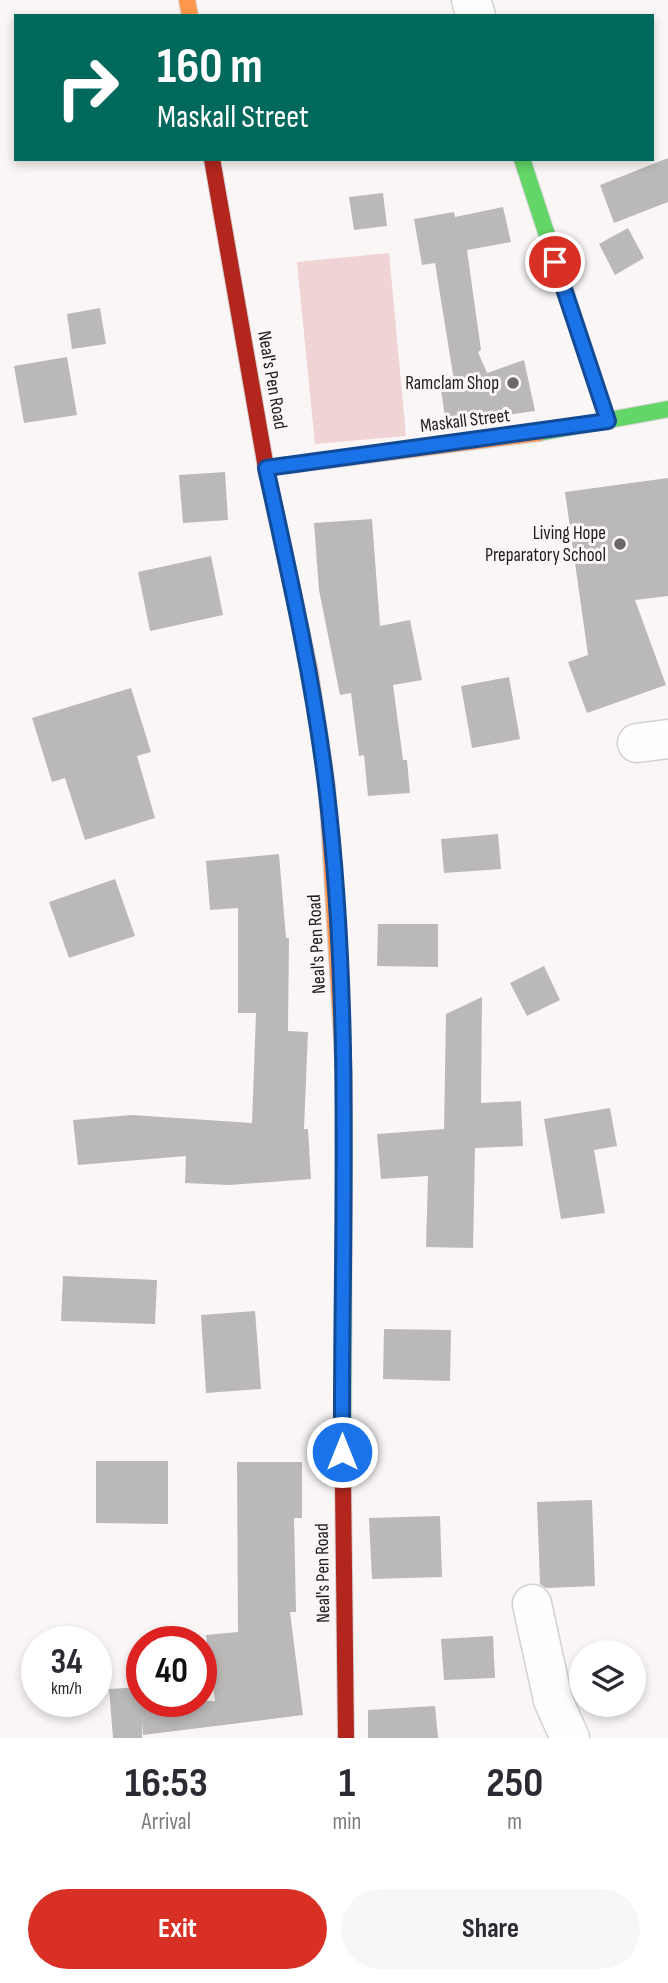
<!DOCTYPE html>
<style>
:root{--surface:#fff;--page:#f7f7f7;--text:#2b2b33;--muted:#7c7c81;--accent:#d93025}
body{margin:0;font-family:"Sofia Sans Condensed",sans-serif;background:var(--page);color:var(--text);height:100vh;display:flex;flex-direction:column;font-size:26px;white-space:nowrap}
*{box-sizing:border-box;margin:0}
p{font-size:23px;color:var(--muted)}
.icon{flex:none;width:38px;height:38px;fill:none;stroke:currentColor;stroke-width:2;stroke-linecap:round;stroke-linejoin:round}
.map{position:relative;height:1738px;overflow:hidden}
.drawer{display:flex;flex-direction:column;background:var(--surface);flex:1}
.drawer>*{flex:none}
.top-card{position:absolute;left:14px;top:14px;width:640px;height:147px;border-radius:0px;box-shadow:0 4px 10px #0003;background:#00695c;color:#fff;overflow:hidden}
.buttons{position:absolute;left:569px;top:1640px;display:grid;gap:14px}
.buttons a{display:grid;place-items:center;width:77px;height:77px;border-radius:50%;background:var(--surface);box-shadow:0 4px 10px #0003;font-size:35px}
.speed{position:absolute;left:21px;top:1626px;display:flex;gap:14px;font-size:35px;font-weight:700;text-align:center}
.speed>*{display:grid;place-content:center;width:91px;height:91px;border-radius:50%;background:var(--surface);box-shadow:0 4px 10px #0003;line-height:1}
.speed small{font-size:18px;font-weight:400}
.speed .limit{border:10px solid #d22;background:#fff;color:#111}
.pin{position:absolute;display:grid;place-items:center;width:60px;height:60px;color:#fff;margin:-30px;border:4px solid #fff;border-radius:50%;box-shadow:0 2px 7px #0007}
.me{position:absolute;width:77px;margin:-38px;rotate:0deg;stroke-linejoin:round;filter:drop-shadow(0 0 5px #0008)}
.turn{display:flex;align-items:center;gap:24px;height:147px;padding:0 28px;font-size:32px}
.turn .icon{width:91px;height:91px;stroke-width:2.5}
.turn b{display:block;font-size:49px;line-height:60px}
.eta{display:flex;justify-content:space-evenly;align-items:center;height:119px;text-align:center}
.eta b{font-size:42px;font-weight:700;line-height:49px}
.primary-button{display:flex;gap:14px;margin-top:auto;padding:14px 28px}
.primary-button a{flex:1;height:80px;border-radius:42px;background:var(--accent);color:#fff;font-size:28px;font-weight:700;line-height:80px;text-align:center}
.primary-button a+a{background:var(--page);color:var(--text)}
.map>svg:first-child{display:block}
.green{fill:#f0d3d4}
.building{fill:#bbb8b8}
.lines{fill:none;stroke-linecap:round;stroke-linejoin:round}
.street-casing{stroke:#d4d1d1;stroke-width:41}
.fast-casing{stroke:#d4d1d1;stroke-width:18}
.slow-casing{stroke:#d4d1d1;stroke-width:18}
.jam-casing{stroke:#d4d1d1;stroke-width:18}
.street{stroke:#fefefe;stroke-width:38}
.fast{stroke:#63d668;stroke-width:16}
.slow{stroke:#ff974d;stroke-width:16}
.jam{stroke:#b3261e;stroke-width:16}
.route-casing{stroke:#114b97;stroke-width:18}
.route{stroke:#1a73e8;stroke-width:12}
.poi-dot{fill:#6b6868;stroke:#fbf5f5;stroke-width:2.5}
.labels{text-anchor:middle;dominant-baseline:central;stroke-width:6;stroke-linejoin:round;paint-order:stroke}
.street-label{font-size:19px;fill:#1e1c1c;stroke:#fbf5f5}
.poi-label{font-size:19px;fill:#1e1c1c;stroke:#fbf5f5;text-anchor:end}
</style>
<div class="map">
<svg width="668" height="1738" viewBox="0 0 668 1738">
<rect width="100%" height="100%" fill="#faf6f6"/>
<polygon class="green" points="389,253 406,436 315,444 297,262"/>
<g class="building">
<polygon points="668,158 668,202 614,223 600,185"/>
<polygon points="383,193 387,226 354,230 349,197"/>
<polygon points="503,207 511,242 467,250 481,350 478,352 487,373 524,360 535,411 446,423 441,390 455,387 435,263 422,265 414,219 454,212 455,217"/>
<polygon points="628,228 644,258 615,275 599,244"/>
<polygon points="100,308 106,344 72,349 67,314"/>
<polygon points="67,357 77,415 24,423 14,366"/>
<polygon points="225,472 228,520 183,523 179,475"/>
<polygon points="668,478 668,596 635,600 666,685 587,713 568,662 588,655 565,492"/>
<polygon points="372,519 380,626 410,620 422,680 393,685 403,760 407,760 410,793 368,796 364,755 359,756 351,693 340,695 319,590 314,523"/>
<polygon points="211,556 223,615 150,631 138,572"/>
<polygon points="509,677 520,739 472,748 461,686"/>
<polygon points="131,688 151,752 137,756 155,818 85,840 65,778 52,782 32,718"/>
<polygon points="498,834 501,869 444,873 441,839"/>
<polygon points="279,854 286,938 289,938 288,1031 308,1032 304,1129 308,1129 311,1179 229,1185 185,1183 186,1156 78,1165 73,1120 132,1115 252,1123 256,1013 238,1013 238,908 210,910 206,861"/>
<polygon points="115,879 135,936 69,958 49,902"/>
<polygon points="378,924 438,924 438,967 377,966"/>
<polygon points="544,966 560,1000 527,1016 510,983"/>
<polygon points="482,997 481,1103 521,1101 523,1146 475,1148 473,1248 426,1247 428,1176 381,1179 377,1134 444,1129 446,1014"/>
<polygon points="610,1108 617,1146 594,1150 605,1213 561,1219 544,1119"/>
<polygon points="63,1276 157,1280 155,1324 61,1321"/>
<polygon points="255,1311 261,1389 206,1393 201,1315"/>
<polygon points="384,1329 451,1330 450,1381 383,1379"/>
<polygon points="96,1461 168,1461 168,1524 96,1523"/>
<polygon points="237,1462 302,1462 302,1518 294,1518 296,1612 290,1612 303,1715 143,1735 142,1721 142,1738 113,1738 109,1689 142,1687 142,1701 215,1701 206,1635 238,1632"/>
<polygon points="592,1500 595,1586 546,1588 540,1584 537,1502"/>
<polygon points="440,1516 442,1577 372,1579 369,1518"/>
<polygon points="493,1636 495,1678 444,1680 441,1639"/>
<polygon points="435,1706 438,1738 368,1738 368,1710"/>
</g>
<g class="lines">
<g class="street-casing">
<g id="street">
<polyline points="471,0 476,16"/>
<polyline points="637,743 668,739"/>
<polyline points="532,1604 553,1700 570,1738"/>
</g>
</g>
<g class="fast-casing">
<g id="fast">
<polyline points="522,159 608,421"/>
<polyline points="539,433 668,409"/>
<polyline points="343,1484 344,1075"/>
</g>
</g>
<g class="slow-casing">
<g id="slow">
<polyline points="187,0 190,16"/>
<polyline points="266,468 539,433"/>
<polyline points="297,611 310,672 327,786 344,1075"/>
</g>
</g>
<g class="jam-casing">
<g id="jam">
<polyline points="212,159 266,468 297,611"/>
<polyline points="343,1484 346,1738"/>
</g>
</g>
<use href="#street" class="street"/>
<use href="#fast" class="fast"/>
<use href="#slow" class="slow"/>
<use href="#jam" class="jam"/>
</g>
<g class="lines">
<g class="route-casing">
<path id="route" d="M342,1452C341,1230 353,1006 326,785C313,678 289,573 266,468L608,421L555,262"/>
</g>
<use href="#route" class="route"/>
</g>
<g class="poi-dot">
<circle cx="513" cy="383" r="7"/>
<circle cx="620" cy="544" r="7"/>
</g>
<g class="labels">
<g class="street-label">
<text transform="translate(272 380) rotate(80)">Neal's Pen Road</text>
<text transform="translate(465 421) rotate(-7)">Maskall Street</text>
<text transform="translate(317 944) rotate(-93)">Neal's Pen Road</text>
<text transform="translate(323 1573) rotate(-91)">Neal's Pen Road</text>
</g>
<g class="poi-label">
<text x="499" y="383">Ramclam Shop</text>
<text x="606" y="533">Living Hope<tspan x="606" dy="22">Preparatory School</tspan></text>
</g>
</g>
</svg>
<div class="buttons">
<a><svg class="icon" aria-label="layers" viewBox="0 0 24 24"><path d="M12 4l9 5-9 5-9-5zM3 14l9 5 9-5"/></svg></a>
</div>
<div class="speed"><div>34<small>km/h</small></div><div class="limit">40</div></div>
<div class="pin" style="left:555px;top:262px;background:#d93025"><svg class="icon" aria-label="arrive" viewBox="0 0 24 24"><path d="M6 21V4h12l-3 4 3 4H6"/></svg></div>
<svg class="me" style="left:342px;top:1452px" viewBox="-20 -20 40 40"><circle r="17" fill="#1a73e8" stroke="#fff" stroke-width="3"/><path d="M0-11L8 9 0 5-8 9z" fill="#fff"/></svg>
<div class="top-card">
<div class="turn"><svg class="icon" aria-label="right" viewBox="0 0 24 24"><path d="M7 20v-9h11M14 6l5 5-5 5"/></svg><div><b>160 m</b>Maskall Street</div></div>
</div>
</div>
<section class="drawer">
<div class="eta">
<div><b>16:53</b><p>Arrival</p></div>
<div><b>1</b><p>min</p></div>
<div><b>250</b><p>m</p></div>
</div>
<div class="primary-button"><a>Exit</a><a>Share</a></div>
</section>
